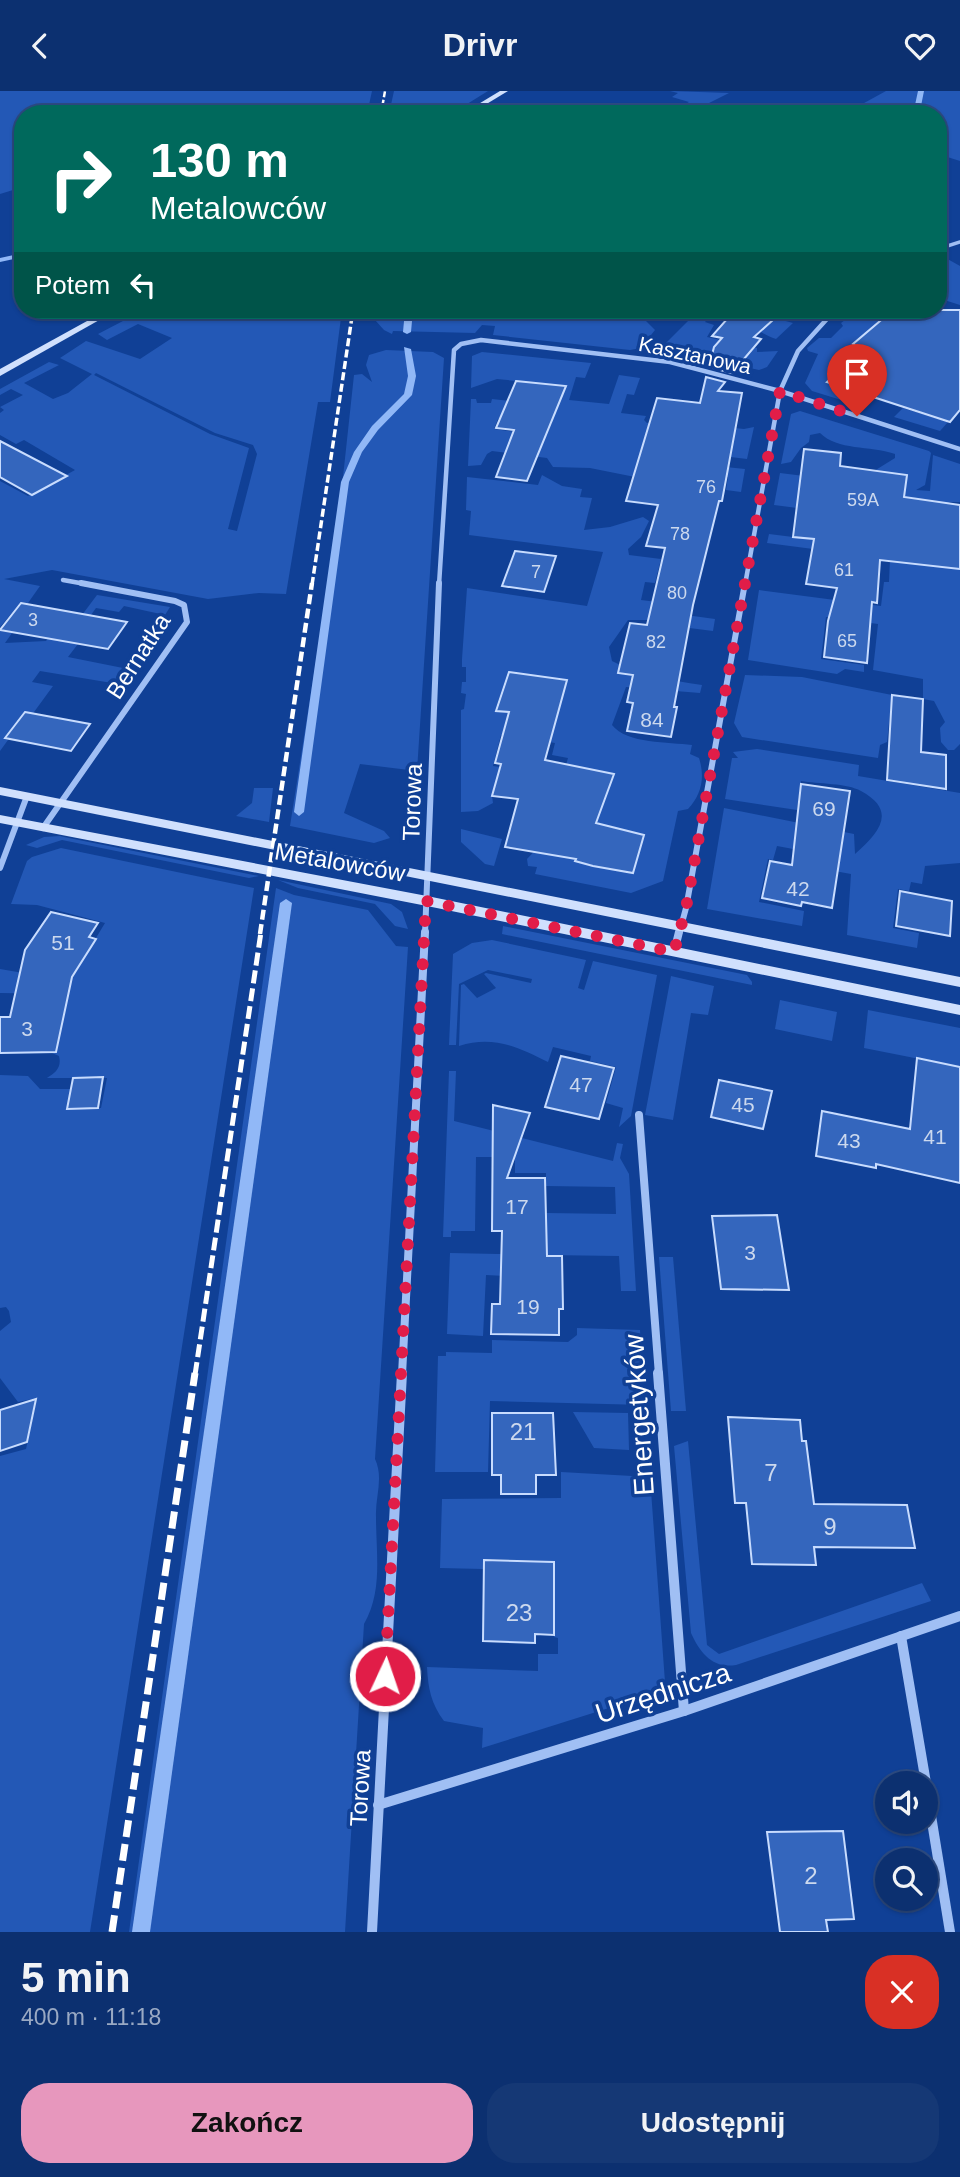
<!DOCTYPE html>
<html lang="pl">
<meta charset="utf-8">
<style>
:root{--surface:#0c3070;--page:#153875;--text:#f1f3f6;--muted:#9aa9c3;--line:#2c4b83;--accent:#e797bd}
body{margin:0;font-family:Arial,sans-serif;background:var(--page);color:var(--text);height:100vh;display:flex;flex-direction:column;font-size:26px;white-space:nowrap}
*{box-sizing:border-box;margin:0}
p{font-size:23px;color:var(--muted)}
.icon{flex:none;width:38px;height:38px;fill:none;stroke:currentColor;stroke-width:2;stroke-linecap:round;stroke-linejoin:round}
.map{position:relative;height:1841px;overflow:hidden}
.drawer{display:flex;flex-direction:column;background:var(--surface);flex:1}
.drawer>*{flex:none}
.top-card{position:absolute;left:14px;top:14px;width:933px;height:214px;border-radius:28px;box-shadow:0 2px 5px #0004,0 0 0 2px var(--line);background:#00695c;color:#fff;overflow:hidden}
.tools{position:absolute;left:875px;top:1680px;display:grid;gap:14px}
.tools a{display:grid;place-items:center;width:63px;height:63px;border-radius:50%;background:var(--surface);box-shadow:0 2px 5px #0004,0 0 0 2px var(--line);font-size:35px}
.pin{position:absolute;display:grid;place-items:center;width:60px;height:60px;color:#fff;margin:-72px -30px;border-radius:50% 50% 50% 0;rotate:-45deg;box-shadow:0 0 7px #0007}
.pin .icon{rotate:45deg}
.me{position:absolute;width:77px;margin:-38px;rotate:3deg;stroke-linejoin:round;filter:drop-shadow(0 0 5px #0008)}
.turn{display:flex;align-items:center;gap:24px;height:147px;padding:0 21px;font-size:32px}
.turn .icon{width:91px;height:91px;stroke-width:2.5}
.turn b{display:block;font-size:49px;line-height:60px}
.then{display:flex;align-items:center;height:66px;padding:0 21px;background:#0003;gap:14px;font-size:26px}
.round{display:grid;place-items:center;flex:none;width:74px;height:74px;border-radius:28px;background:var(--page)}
.summary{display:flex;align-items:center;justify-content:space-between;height:119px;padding:0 21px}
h1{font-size:42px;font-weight:800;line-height:52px}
.action{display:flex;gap:14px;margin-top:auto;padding:14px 21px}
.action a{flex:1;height:80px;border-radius:28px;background:var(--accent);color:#111;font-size:28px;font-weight:800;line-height:80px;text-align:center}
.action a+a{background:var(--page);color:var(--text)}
header{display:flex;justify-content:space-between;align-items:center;height:91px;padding:0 21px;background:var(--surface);font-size:32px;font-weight:800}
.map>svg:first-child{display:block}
.green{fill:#2358b6;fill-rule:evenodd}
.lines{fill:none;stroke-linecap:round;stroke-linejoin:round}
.stream{fill:#91b8f7;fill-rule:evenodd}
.building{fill:#3466bd;stroke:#c8dcfe;stroke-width:2}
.street-far4{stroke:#a0bff4;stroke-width:3.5}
.street-far3{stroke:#a0bff4;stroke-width:4.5}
.street-far2{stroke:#a0bff4;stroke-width:6}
.street-far1{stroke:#a0bff4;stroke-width:8}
.street{stroke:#a0bff4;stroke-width:10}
.secondary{fill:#d0e0fd;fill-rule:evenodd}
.rail-far4{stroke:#fff;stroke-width:2.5;stroke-dasharray:6 2.5;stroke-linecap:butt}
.rail-far3{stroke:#fff;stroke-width:3.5;stroke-dasharray:8 3.5;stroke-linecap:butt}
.rail-far2{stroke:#fff;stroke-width:4.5;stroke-dasharray:10 4.5;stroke-linecap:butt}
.rail-far1{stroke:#fff;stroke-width:5;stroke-dasharray:13 5;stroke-linecap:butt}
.rail{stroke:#fff;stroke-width:7;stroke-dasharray:17 7;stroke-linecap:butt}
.route{stroke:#e11d48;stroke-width:12;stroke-dasharray:0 21.6}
.labels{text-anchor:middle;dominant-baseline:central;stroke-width:7;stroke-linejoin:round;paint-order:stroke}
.far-number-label{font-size:18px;fill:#ccd9ee}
.far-street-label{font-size:21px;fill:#fff;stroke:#104096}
.number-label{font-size:21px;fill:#ccd9ee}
.street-label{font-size:24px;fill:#fff;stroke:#104096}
.near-number-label{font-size:24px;fill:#ccd9ee}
.near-street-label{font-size:28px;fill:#fff;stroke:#104096}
</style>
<header><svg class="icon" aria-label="back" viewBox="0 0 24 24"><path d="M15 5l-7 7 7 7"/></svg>Drivr<svg class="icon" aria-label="heart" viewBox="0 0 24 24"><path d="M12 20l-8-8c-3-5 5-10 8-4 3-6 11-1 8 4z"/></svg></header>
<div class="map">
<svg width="960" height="1841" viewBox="0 0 960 1841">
<rect width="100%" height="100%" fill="#104096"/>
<g class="green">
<polygon points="0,0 372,0 367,23 23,23 23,96 0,103"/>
<polygon points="394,0 488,0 451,23 389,23"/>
<polygon points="670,0 729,2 695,19 682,15 689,11 672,6 678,2"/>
<polygon points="886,0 960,0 960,70 938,63 938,23 844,23"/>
<polygon points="944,166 960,175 960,214 938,207 938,169"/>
<path d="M144,219H342L330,311H318L286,503L259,502L208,508L52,479L4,488L40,495L28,512L21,511L0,536V390L28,405L75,379L24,349L16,353L0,344V322L4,319L0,316L23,304L11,298L0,304V298L49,271L59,274L24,292L53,308L68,302L92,283L60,267L86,250L140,268L172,247L138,233L107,249L98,243ZM96,282L215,342L253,354L257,363L237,440L228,438L249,357L210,343L94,284Z"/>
<polygon points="377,219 635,219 655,239 643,254 636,256 641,257 630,259 493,244 495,235 482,234 475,242 393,240 392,243 384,239 375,229"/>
<path d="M699,219H745L793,232L776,248C755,241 736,222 715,220L705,231L714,234L707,246L757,257V261L778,260L767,276L759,279L661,257Z"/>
<path d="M854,222L960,253L870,282L844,274L826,291L861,302L851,312L812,300L805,292L818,263L808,260L807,257L819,247H831L843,235L841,232ZM867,241L886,244L867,273L847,267L851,266L856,255L853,253Z"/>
<polygon points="386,259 433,261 444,267 417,680 360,673 344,722 384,740 390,747 374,752 290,735 339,423 354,284 362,283 372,291 366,274 369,264"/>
<path d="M482,261L591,272L585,287L576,286L569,309L609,313L619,284L640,287L634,304L627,303L621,322L646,325L644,329L647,332L664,334L677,371L745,378L741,401L726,399L728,386L691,382L645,388L590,377L553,376L547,367L492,360L487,363L481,374L468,375L471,308H476L477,312H491L492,308L527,312L536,292L497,288L471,297L472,265ZM498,328L552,332L546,345L494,338Z"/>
<polygon points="903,317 948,331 940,340 894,326"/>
<path d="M800,320L929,360L931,362L925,394L916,399L930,400L933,364L960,373V411H950L943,415L960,478V653L954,659H948L941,651L940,637L945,631L934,610L923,608V588L873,579L878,533L826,526L821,568L864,574V581L845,578L837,583L748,569L759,499L881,515L884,491H889L890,468L767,452L769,443L833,451L813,419L774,414L780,382L861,392L866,385L895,367V363C869,354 838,360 820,342L810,344L809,351L801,357L791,371L781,373L791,323Z"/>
<polygon points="707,334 744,338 754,336 747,368 689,361"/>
<path d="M542,384L562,395L582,398L580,406L592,407L584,439L610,436L643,426L649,430L641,446L628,458L629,464L661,468L655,492L645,491L641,509L665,512L664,521L715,528L713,540L658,533L648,529H628L609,556L612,570C641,585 670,589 702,594L700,602L626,596L612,634C627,653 669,651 692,654L690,663L699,667C705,686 702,703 688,718L678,720L663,790L631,802L535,783L537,776L528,775L527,768C554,743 558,701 568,667L552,664L555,652L501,644L493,675L500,676L492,705L493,712L478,720L461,721V619L464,618L466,603L461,602L462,591H466V576H462V568L467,497L587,515L603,461L469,444L471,420L466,419L467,386L538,394Z"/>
<polygon points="97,504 170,516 165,524 124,515 119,521 96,517 80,539 87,541 68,566 128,578 118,593 40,580 32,591 53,595 26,632 17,630 4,648 8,649 0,660 0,540 12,542 5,552 46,550 53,541 67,544"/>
<polygon points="745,584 802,586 892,604 887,651 880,654 878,667 742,646 734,632"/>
<path d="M757,658L859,674L858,685L960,702V772L925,775L922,793L911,791L909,800L898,798L893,837L919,842L917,857L847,844L851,783L829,779L831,765L777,755L773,769L768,768L759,811L804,820L802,835L707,818L724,717L854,743L855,763C879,742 898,720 861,700C847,692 818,693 801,690L797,719L725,708L732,667H738L733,661Z"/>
<polygon points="254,697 273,697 269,731 236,725 252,712"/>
<polygon points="461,738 502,748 494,775 485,773 461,751"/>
<polygon points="60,745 64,746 259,785 249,787 62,749 37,757 26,754 44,746"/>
<path d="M61,757L254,797L90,1841H0V1365L26,1358L37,1307L18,1311L0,1287V1240L11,1231L9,1220L6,1216L0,1217V984L28,985L40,998H71L67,1018L101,1017L107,987H47C55,982 62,977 59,965L52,962L66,903L0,902V878L70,890L105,832L37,814L11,813L27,770L32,766Z"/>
<polygon points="278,789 391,813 402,821 408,838 395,835 375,813 298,797"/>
<path d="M276,797L294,804L368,819L396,855L408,856L375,1368C384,1387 375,1406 376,1426C376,1463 383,1500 364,1533L345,1841H129Z"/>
<polygon points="503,835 747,884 752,891 752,894 502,843"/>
<path d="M492,849L586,869L578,897L584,899L593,870L657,884L631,1025L619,1036L623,1017L606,1012L616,976L590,970L591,965L553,956L548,971C518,956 493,944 459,955L461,894L464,893L477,907L496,897L484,883L486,882L531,892L532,888L488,879L459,893L456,954H449L453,863L472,852Z"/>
<polygon points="671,885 714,895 708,924 691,922 673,1029 645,1024"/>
<polygon points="780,909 837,921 832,950 775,938"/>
<polygon points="868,919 960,937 960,976 864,957"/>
<polygon points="449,980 456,980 454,1030 613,1070 617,1052 623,1053 620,1067 629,1083 636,1200 621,1200 619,1165 546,1164 546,1122 616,1123 615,1096 546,1095 546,1082 515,1082 515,1066 476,1066 475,1140 451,1140 451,1146 443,1146"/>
<polygon points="450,1162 543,1164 543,1187 486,1184 483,1245 447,1243"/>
<polygon points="659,1166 673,1166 686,1320 671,1320"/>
<polygon points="577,1237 640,1239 645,1314 490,1310 488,1381 435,1381 438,1265 446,1265 446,1261 492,1262 492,1249 568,1251 577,1244"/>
<polygon points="573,1321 628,1322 629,1359 594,1357"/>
<path d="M688,1350L707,1554L719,1563L922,1492L931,1510L736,1574C713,1578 700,1562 691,1542L674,1355Z"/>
<path d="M561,1381L650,1386L665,1591L647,1605L482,1657L483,1637L444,1630C431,1613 428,1597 427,1576L538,1580V1563H558V1547L554,1546V1470L484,1468L483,1478L440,1477L442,1408L561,1407Z"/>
</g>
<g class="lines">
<g class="stream">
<polygon points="918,0 924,0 921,15 910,23 903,23 915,14"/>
<polygon points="23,162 23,166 0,171 0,167"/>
<polygon points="405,219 413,219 411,241 407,243 403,241"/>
<polygon points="404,256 411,258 416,285 412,304 378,339 362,361 349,391 304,721 299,725 294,721 341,391 354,361 372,335 404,303 408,285"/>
<polygon points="286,808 292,812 150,1841 132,1841 280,812"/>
</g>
</g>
<g class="building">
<polygon points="735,219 784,219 754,246 761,248 732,282 709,276 714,256 722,247 712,245"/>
<polygon points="893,219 960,219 960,319 950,331 827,291 862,259 853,253"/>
<polygon points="706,286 725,291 718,300 742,302 722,410 719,410 693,514 674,616 677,616 671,646 627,640 633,612 627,611 633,584 618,582 630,532 647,534 665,457 646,455 658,414 626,410 657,307 700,312"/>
<polygon points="516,290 566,295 527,390 496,386 514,339 496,337"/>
<polygon points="0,350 67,385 32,404 0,386"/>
<polygon points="804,358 841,362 840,375 907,384 904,406 960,414 960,478 880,469 877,512 872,511 867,572 824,566 828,530 837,497 806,493 814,448 793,446"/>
<polygon points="515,460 556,465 544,501 502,495"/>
<polygon points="21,512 127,531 108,558 0,539"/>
<polygon points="509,581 567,589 545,669 614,683 596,732 644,744 633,782 593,775 575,770 576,768 505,756 518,708 492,705 501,673 495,672 509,621 496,620"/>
<polygon points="892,604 923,608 921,661 946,664 946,698 887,689"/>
<polygon points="25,621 90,633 71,660 5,647"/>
<polygon points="801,693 850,700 832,817 802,811 801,815 762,807 770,770 792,774"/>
<polygon points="900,800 952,810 950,845 896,835"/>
<polygon points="51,821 98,832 89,846 96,848 72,886 56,961 0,962 0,926 10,926 25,859"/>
<polygon points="561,965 614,977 599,1028 545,1016"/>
<polygon points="917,967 960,976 960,1092 876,1073 876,1077 816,1065 822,1020 910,1038"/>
<polygon points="103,986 98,1017 67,1018 73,987"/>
<polygon points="719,989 772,1000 763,1038 711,1026"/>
<polygon points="493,1014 530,1022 507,1087 545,1087 547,1165 562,1165 563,1218 559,1218 559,1244 491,1243 492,1213 500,1213 502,1140 492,1140"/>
<polygon points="777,1124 789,1199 721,1198 712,1125"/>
<polygon points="36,1308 27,1351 0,1360 0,1319"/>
<polygon points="492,1322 553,1322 556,1384 536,1384 536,1403 501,1403 501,1384 492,1384"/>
<polygon points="728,1326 800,1329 802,1350 806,1350 814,1413 907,1414 915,1457 814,1456 816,1474 752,1473 746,1412 735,1412"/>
<polygon points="484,1469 554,1471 554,1544 535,1543 535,1552 483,1550"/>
<polygon points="843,1740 854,1828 826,1829 828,1841 780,1841 767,1741"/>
</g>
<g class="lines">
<polyline class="street-far4" points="938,158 960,151"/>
<g class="street-far3">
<polyline points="63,489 91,494"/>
<polyline points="439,494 454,259 461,253 481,249 670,271 780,300 960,358"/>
<polyline points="745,494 780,300 798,260 835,219"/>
</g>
<g class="street-far2">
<polyline points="43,737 187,531 184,514 175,510 81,492"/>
<polyline points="0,777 27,705"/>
<polyline points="425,843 439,492"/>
<polyline points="679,843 686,817 745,492"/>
</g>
<g class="street-far1">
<polyline points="674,861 679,841"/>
<polyline points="639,1024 659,1284"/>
<polyline points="402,1284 425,841"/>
</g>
<g class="street">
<polyline points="658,1282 684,1620"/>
<polyline points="901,1545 926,1692"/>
<polyline points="926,1694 950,1841"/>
<polyline points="378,1714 684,1620 960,1525"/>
<polyline points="372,1841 402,1282"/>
</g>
<g class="secondary">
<polygon points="500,0 508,0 470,23 462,23"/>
<polygon points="107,219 117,219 0,285 0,278"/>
<polygon points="0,696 960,886 960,896 0,704"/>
<polygon points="0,724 427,805 960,914 960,924 427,815 0,732"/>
</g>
<polyline class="rail-far4" points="381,23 385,0"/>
<polyline class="rail-far3" points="312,494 353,219"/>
<polyline class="rail-far2" points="260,843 312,492"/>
<polyline class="rail-far1" points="195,1284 261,841"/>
<polyline class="rail" points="112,1841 195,1282"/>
</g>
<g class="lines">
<polyline class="route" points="385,1585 426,810 674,861 686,817 780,300 857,325"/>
</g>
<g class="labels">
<g class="far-number-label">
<text x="706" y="396">76</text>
<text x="863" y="409">59A</text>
<text x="680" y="443">78</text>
<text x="844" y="479">61</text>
<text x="536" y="481">7</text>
<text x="677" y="502">80</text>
<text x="33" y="529">3</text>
<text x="847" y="550">65</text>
<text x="656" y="551">82</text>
</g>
<g class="far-street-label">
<text transform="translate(695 264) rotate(12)">Kasztanowa</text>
</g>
<g class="number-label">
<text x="652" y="628">84</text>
<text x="824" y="717">69</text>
<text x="798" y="797">42</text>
<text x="63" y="851">51</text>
<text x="27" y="937">3</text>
<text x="581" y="993">47</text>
<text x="743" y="1013">45</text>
<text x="935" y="1045">41</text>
<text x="849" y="1049">43</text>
<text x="517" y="1115">17</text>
<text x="750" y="1161">3</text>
<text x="528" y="1215">19</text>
</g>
<g class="street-label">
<text transform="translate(138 565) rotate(-57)">Bernatka</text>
<text transform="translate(412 711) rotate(-88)">Torowa</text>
<text transform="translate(340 771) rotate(10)">Metalowców</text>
<text transform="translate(360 1697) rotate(-87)">Torowa</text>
</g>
<g class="near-number-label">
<text x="523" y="1340">21</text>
<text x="771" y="1381">7</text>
<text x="830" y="1435">9</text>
<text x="519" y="1521">23</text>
<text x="811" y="1784">2</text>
</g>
<g class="near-street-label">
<text transform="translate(639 1324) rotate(-94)">Energetyków</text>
<text transform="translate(663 1602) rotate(-18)">Urzędnicza</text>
</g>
</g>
</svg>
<div class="tools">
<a><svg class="icon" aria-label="sound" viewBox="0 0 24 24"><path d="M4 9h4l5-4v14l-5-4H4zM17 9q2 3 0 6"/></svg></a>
<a><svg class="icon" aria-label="search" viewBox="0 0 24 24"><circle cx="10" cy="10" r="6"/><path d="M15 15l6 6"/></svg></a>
</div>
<div class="pin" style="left:857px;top:325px;background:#d93025"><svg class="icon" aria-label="arrive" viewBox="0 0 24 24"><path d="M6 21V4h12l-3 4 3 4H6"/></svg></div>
<svg class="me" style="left:385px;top:1585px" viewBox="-20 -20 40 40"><circle r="17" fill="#e11d48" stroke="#fff" stroke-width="3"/><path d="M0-11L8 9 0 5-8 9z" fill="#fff"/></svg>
<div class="top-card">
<div class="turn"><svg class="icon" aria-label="right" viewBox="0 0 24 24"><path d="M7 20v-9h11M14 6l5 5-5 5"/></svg><div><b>130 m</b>Metalowców</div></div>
<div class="then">Potem<svg class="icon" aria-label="left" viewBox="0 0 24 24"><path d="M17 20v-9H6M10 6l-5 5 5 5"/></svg></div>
</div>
</div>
<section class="drawer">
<div class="summary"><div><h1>5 min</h1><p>400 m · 11:18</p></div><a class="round" style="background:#d93025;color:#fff"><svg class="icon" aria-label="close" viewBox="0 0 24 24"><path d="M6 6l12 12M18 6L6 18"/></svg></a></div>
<div class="action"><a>Zakończ</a><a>Udostępnij</a></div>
</section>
